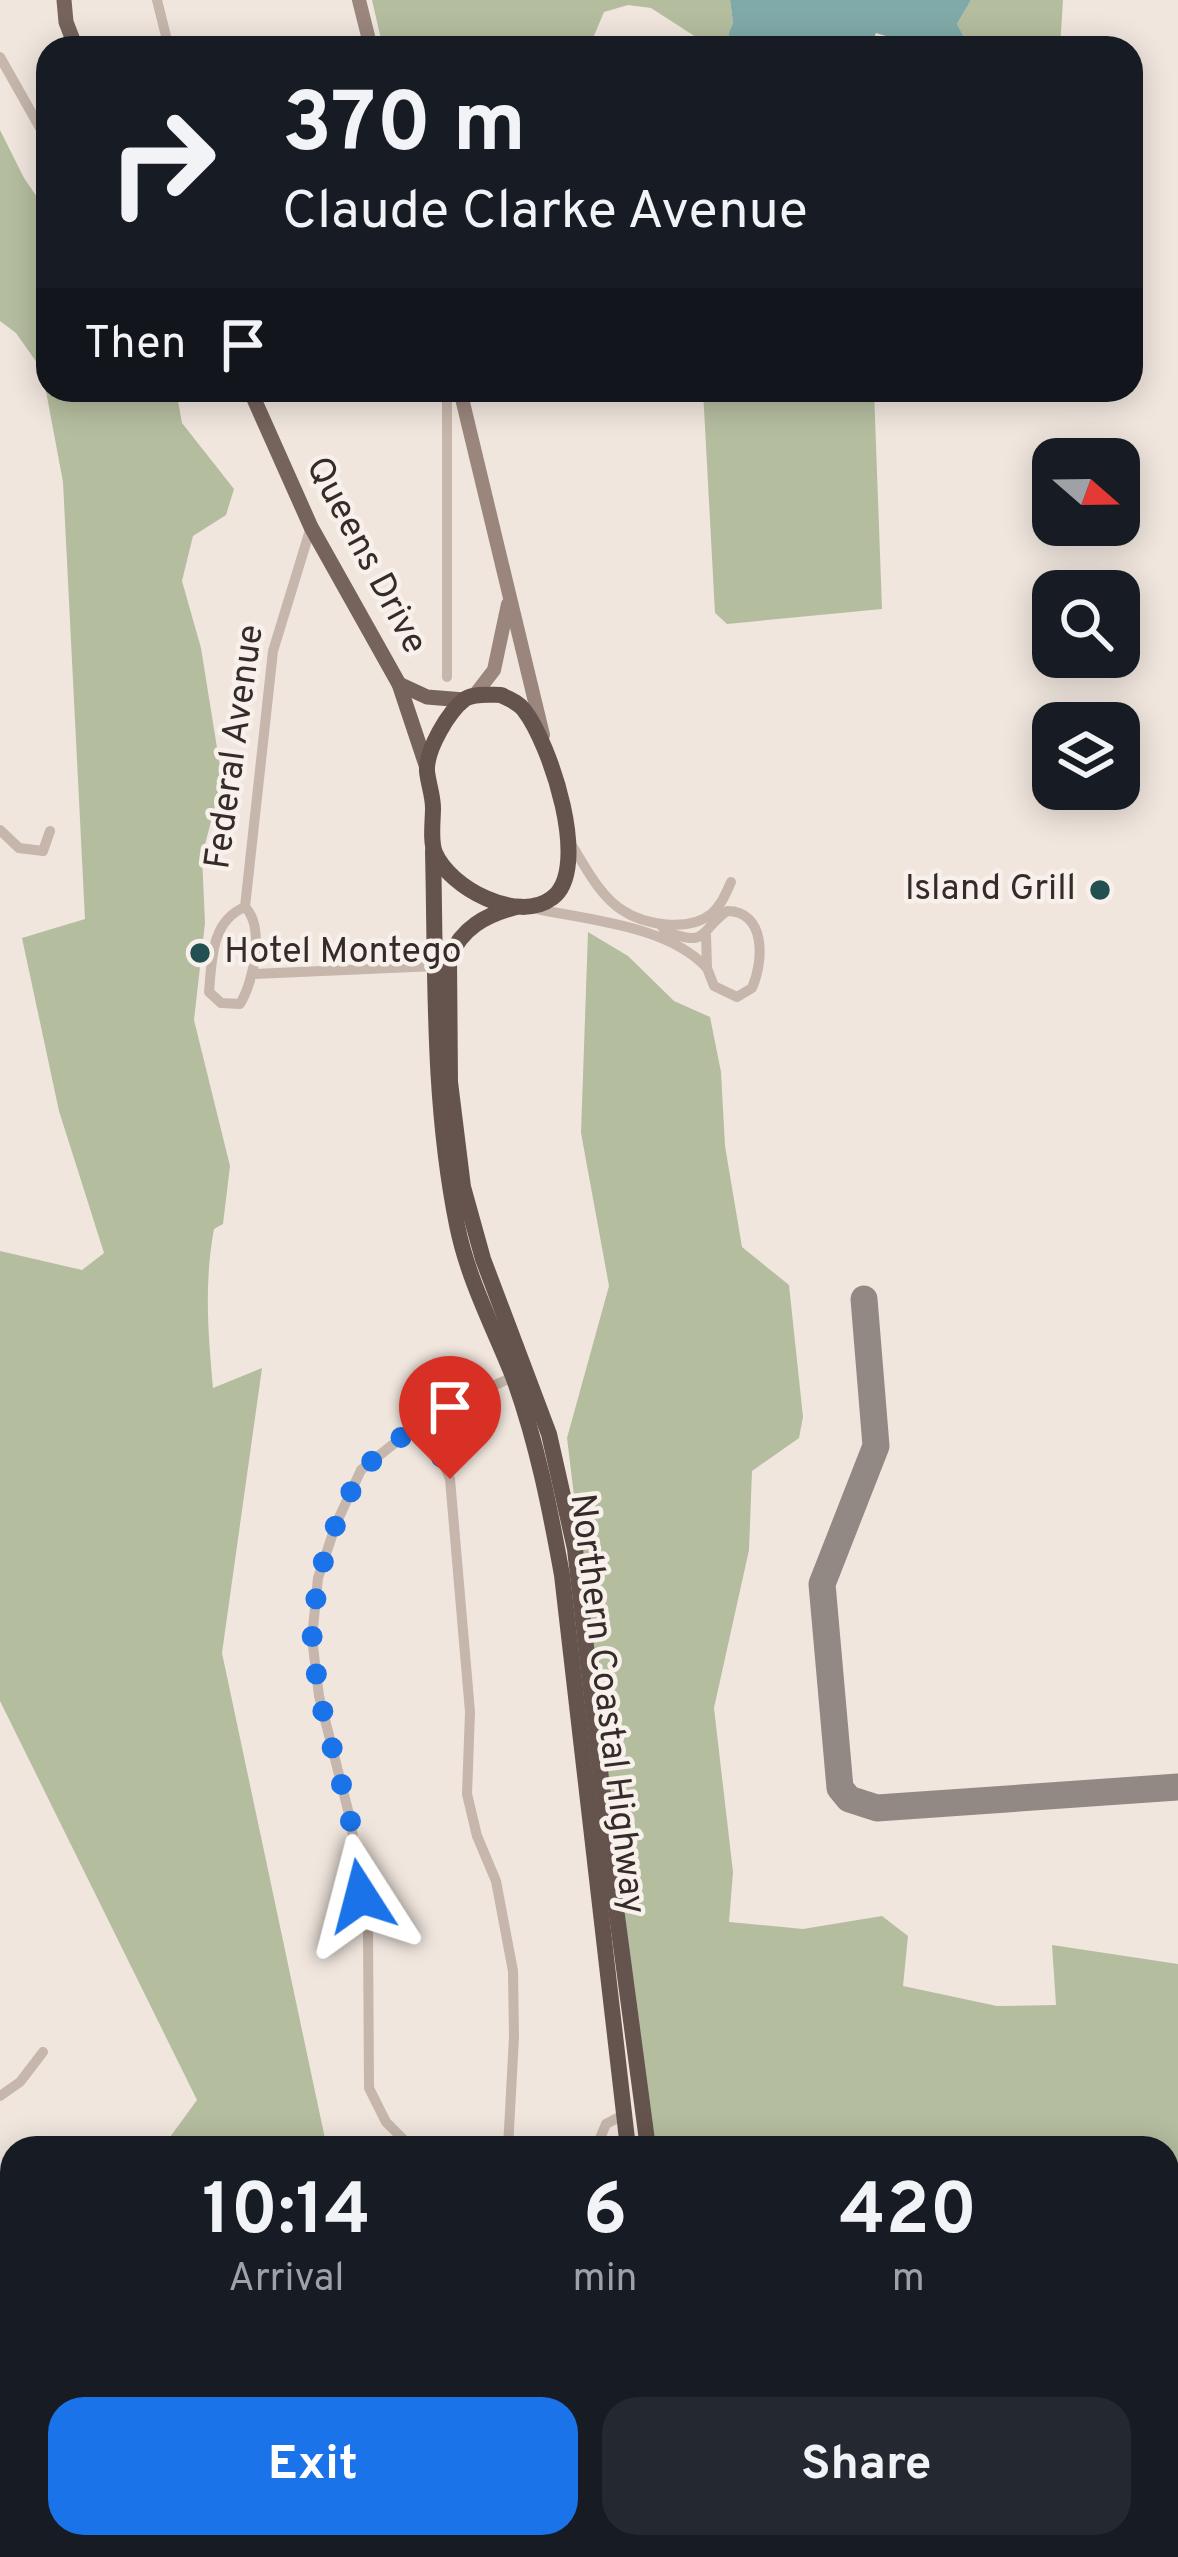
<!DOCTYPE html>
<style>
:root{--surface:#171b24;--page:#242831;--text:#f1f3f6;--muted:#9ea1a6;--accent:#1a73e8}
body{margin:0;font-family:Overpass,sans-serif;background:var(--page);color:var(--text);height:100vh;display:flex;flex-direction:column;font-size:45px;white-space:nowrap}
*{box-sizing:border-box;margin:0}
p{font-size:39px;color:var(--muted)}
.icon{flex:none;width:66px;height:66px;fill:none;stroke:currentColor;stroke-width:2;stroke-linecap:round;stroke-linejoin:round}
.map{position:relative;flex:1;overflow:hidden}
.drawer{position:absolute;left:0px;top:2136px;width:1179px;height:423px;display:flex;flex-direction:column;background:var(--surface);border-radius:36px 36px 0 0;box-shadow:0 6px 30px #0003}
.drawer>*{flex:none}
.hud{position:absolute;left:36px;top:36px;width:1107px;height:366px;border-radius:36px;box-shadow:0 6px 30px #0003;background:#171b24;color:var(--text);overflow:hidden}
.needle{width:78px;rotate:110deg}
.tools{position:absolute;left:1032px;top:438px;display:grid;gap:24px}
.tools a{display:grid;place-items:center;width:108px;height:108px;border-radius:24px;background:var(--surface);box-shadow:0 6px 30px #0003;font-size:60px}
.pin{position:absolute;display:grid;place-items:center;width:102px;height:102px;color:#fff;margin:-123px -51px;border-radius:50% 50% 50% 0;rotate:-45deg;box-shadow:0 0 12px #0007}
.pin .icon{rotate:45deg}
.me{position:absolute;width:132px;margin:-66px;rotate:351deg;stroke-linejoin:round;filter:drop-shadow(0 0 9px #0008)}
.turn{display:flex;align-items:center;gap:42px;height:252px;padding:0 48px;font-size:54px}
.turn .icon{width:156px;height:156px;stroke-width:2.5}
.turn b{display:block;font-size:84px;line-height:102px}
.then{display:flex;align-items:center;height:114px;padding:0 48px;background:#0003;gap:24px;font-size:45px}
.eta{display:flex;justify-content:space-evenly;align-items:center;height:204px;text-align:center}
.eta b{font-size:72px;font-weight:700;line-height:84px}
.primary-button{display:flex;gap:24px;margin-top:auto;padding:24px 48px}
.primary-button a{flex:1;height:138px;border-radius:36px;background:var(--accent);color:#fff;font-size:48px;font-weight:700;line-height:138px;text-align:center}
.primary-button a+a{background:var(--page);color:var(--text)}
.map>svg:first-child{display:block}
.green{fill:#b5bd9f}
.water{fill:#80aaa9}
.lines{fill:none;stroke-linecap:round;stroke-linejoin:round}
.taxiway{stroke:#928984;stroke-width:27}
.minor{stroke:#c6b6ab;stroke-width:10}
.secondary{stroke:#9a867d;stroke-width:14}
.primary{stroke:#75635c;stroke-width:15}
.trunk{stroke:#65544e;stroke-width:16}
.route{stroke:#1a73e8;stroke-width:21;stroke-dasharray:0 37.8}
.poi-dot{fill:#235152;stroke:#f8f0ea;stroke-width:4.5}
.labels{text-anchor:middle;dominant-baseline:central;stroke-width:9;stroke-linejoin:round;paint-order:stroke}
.street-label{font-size:36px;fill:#352c29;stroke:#f8f0ea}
.poi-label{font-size:36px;fill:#352c29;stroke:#f8f0ea;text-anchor:end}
</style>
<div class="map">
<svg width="1178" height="2557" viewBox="0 0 1178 2557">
<rect width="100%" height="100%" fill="#f0e6de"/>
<g class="green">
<polygon points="372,0 730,0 733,23 728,35 749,48 713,48 651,8 628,5 604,12 593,38 581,48 383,48"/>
<polygon points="971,0 1063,0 1060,48 957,48 964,37 957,24"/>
<path d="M0,130L24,178L48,213V390H176L182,423L234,489L226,515L193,536L182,581L201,648L222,779L202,856L205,923L194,1020L230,1166L223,1224L214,1229C204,1283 208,1333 213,1388L262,1368L222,1653L327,2148H162L197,2100L0,1701V1251L82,1270L104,1253L59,1111L22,938L85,919L63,482L42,370L16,333L0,321Z"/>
<polygon points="703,390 874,390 882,609 727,624 715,613"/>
<polygon points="588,932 628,956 674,1001 710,1017 721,1072 725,1146 742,1247 789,1285 803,1417 799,1438 752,1471 749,1550 714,1708 733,1872 729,1922 803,1929 882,1916 908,1936 903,1986 997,2006 1056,2005 1052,1945 1178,1964 1178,2405 1167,2404 1167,2148 653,2148 567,1438 609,1286 581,1133"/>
<polygon points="12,2354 12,2525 0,2515 0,2367"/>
<polygon points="1167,2541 1178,2557 685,2557 685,2547 1167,2547"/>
<polygon points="39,2547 367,2547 365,2557 41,2557"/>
</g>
<polygon class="water" points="730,0 971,0 957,24 964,37 957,48 884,48 886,36 876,33 870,48 749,48 728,35 733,23"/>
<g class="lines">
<polyline class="taxiway" points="864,1299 876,1446 822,1584 840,1788 849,1799 877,1808 1178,1787"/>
<g class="minor">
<polyline points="157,0 169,48"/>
<polyline points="0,57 48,142"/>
<polyline points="447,677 447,390"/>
<polyline points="0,830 19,848 43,851 50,831"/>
<path d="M571,844C585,866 599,895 622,910C644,925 689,932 711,914C721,906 726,893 731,882"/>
<polyline points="245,907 273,651 311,527"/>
<path d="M245,907C265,927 254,981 240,1004L221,1003L209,992C212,959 211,921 245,907Z"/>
<path d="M532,908C587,920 667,925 707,968"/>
<path d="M660,924L666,932C710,947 698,932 727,911C766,911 764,961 752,988L737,997L714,986L707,968L706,935"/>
<polyline points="252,974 436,966"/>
<polyline points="426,1417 450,1479 470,1712 467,1794 477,1836 496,1881 513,1971 514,2037 508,2148"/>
<polyline points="0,2096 20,2082 43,2052"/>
<polyline points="412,2148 386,2122 369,2088 368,1930 350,1818 319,1696 312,1638 318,1578 336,1524 361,1470 431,1414 513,1377"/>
<polyline points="596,2148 606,2124 627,2113"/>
<polyline points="526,2547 531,2557"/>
</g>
<g class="secondary">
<polyline points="359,0 371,48"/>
<polyline points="460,390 543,735"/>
<polyline points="474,696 494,670 508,604"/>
</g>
<g class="primary">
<polyline points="64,0 66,22 76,48"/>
<polyline points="250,390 311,527 399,684 427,768"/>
<polyline points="399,684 427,697 464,700"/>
</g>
<g class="trunk">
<path d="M501,695C509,699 518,702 524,710C550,743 592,869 552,898C518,924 450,888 435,853C430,841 433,821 433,808C433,795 428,783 427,771C426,750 448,712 465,699C475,693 490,695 501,695Z"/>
<path d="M433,851C436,976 432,1101 457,1225C468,1280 494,1328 514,1379C537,1443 550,1509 562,1575L628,2148"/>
<path d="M516,907C485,915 462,928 449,958L450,1082L463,1187L483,1259L549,1434L575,1549L614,1893L648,2148"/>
<polyline points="676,2547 677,2557"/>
<polyline points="696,2547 697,2557"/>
</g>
</g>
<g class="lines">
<polyline class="route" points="361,1896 350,1818 319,1696 312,1638 318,1578 336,1524 361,1470 426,1417 450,1479"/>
</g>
<g class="poi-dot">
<circle cx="1100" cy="890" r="12"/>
<circle cx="200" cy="953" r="12"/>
</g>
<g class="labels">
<g class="street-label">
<text transform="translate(365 556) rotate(62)">Queens Drive</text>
<text transform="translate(236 747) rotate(-82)">Federal Avenue</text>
<text transform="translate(606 1704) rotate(83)">Northern Coastal Highway</text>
</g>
<g class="poi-label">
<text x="1076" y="890">Island Grill</text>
<text x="224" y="953" text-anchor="start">Hotel Montego</text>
</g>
</g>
</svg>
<div class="tools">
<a><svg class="needle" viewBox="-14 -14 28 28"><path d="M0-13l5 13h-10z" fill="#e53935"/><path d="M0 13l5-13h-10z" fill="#9ea1a6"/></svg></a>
<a><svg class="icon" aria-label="search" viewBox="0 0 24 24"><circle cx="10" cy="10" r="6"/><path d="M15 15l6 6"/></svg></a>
<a><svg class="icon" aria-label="layers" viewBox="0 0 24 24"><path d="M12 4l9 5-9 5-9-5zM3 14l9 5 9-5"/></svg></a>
</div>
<div class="pin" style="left:450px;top:1479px;background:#d93025"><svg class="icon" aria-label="arrive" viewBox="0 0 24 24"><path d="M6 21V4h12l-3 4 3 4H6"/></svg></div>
<svg class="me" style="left:361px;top:1896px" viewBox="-20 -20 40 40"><path d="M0-17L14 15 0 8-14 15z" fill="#1a73e8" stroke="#fff" stroke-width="4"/></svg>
<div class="hud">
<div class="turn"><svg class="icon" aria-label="right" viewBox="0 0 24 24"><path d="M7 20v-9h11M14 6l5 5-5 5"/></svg><div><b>370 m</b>Claude Clarke Avenue</div></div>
<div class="then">Then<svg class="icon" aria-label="arrive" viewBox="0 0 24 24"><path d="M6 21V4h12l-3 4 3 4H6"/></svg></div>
</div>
<section class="drawer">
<div class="eta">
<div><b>10:14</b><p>Arrival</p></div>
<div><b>6</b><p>min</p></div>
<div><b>420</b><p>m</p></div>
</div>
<div class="primary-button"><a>Exit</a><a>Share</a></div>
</section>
</div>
